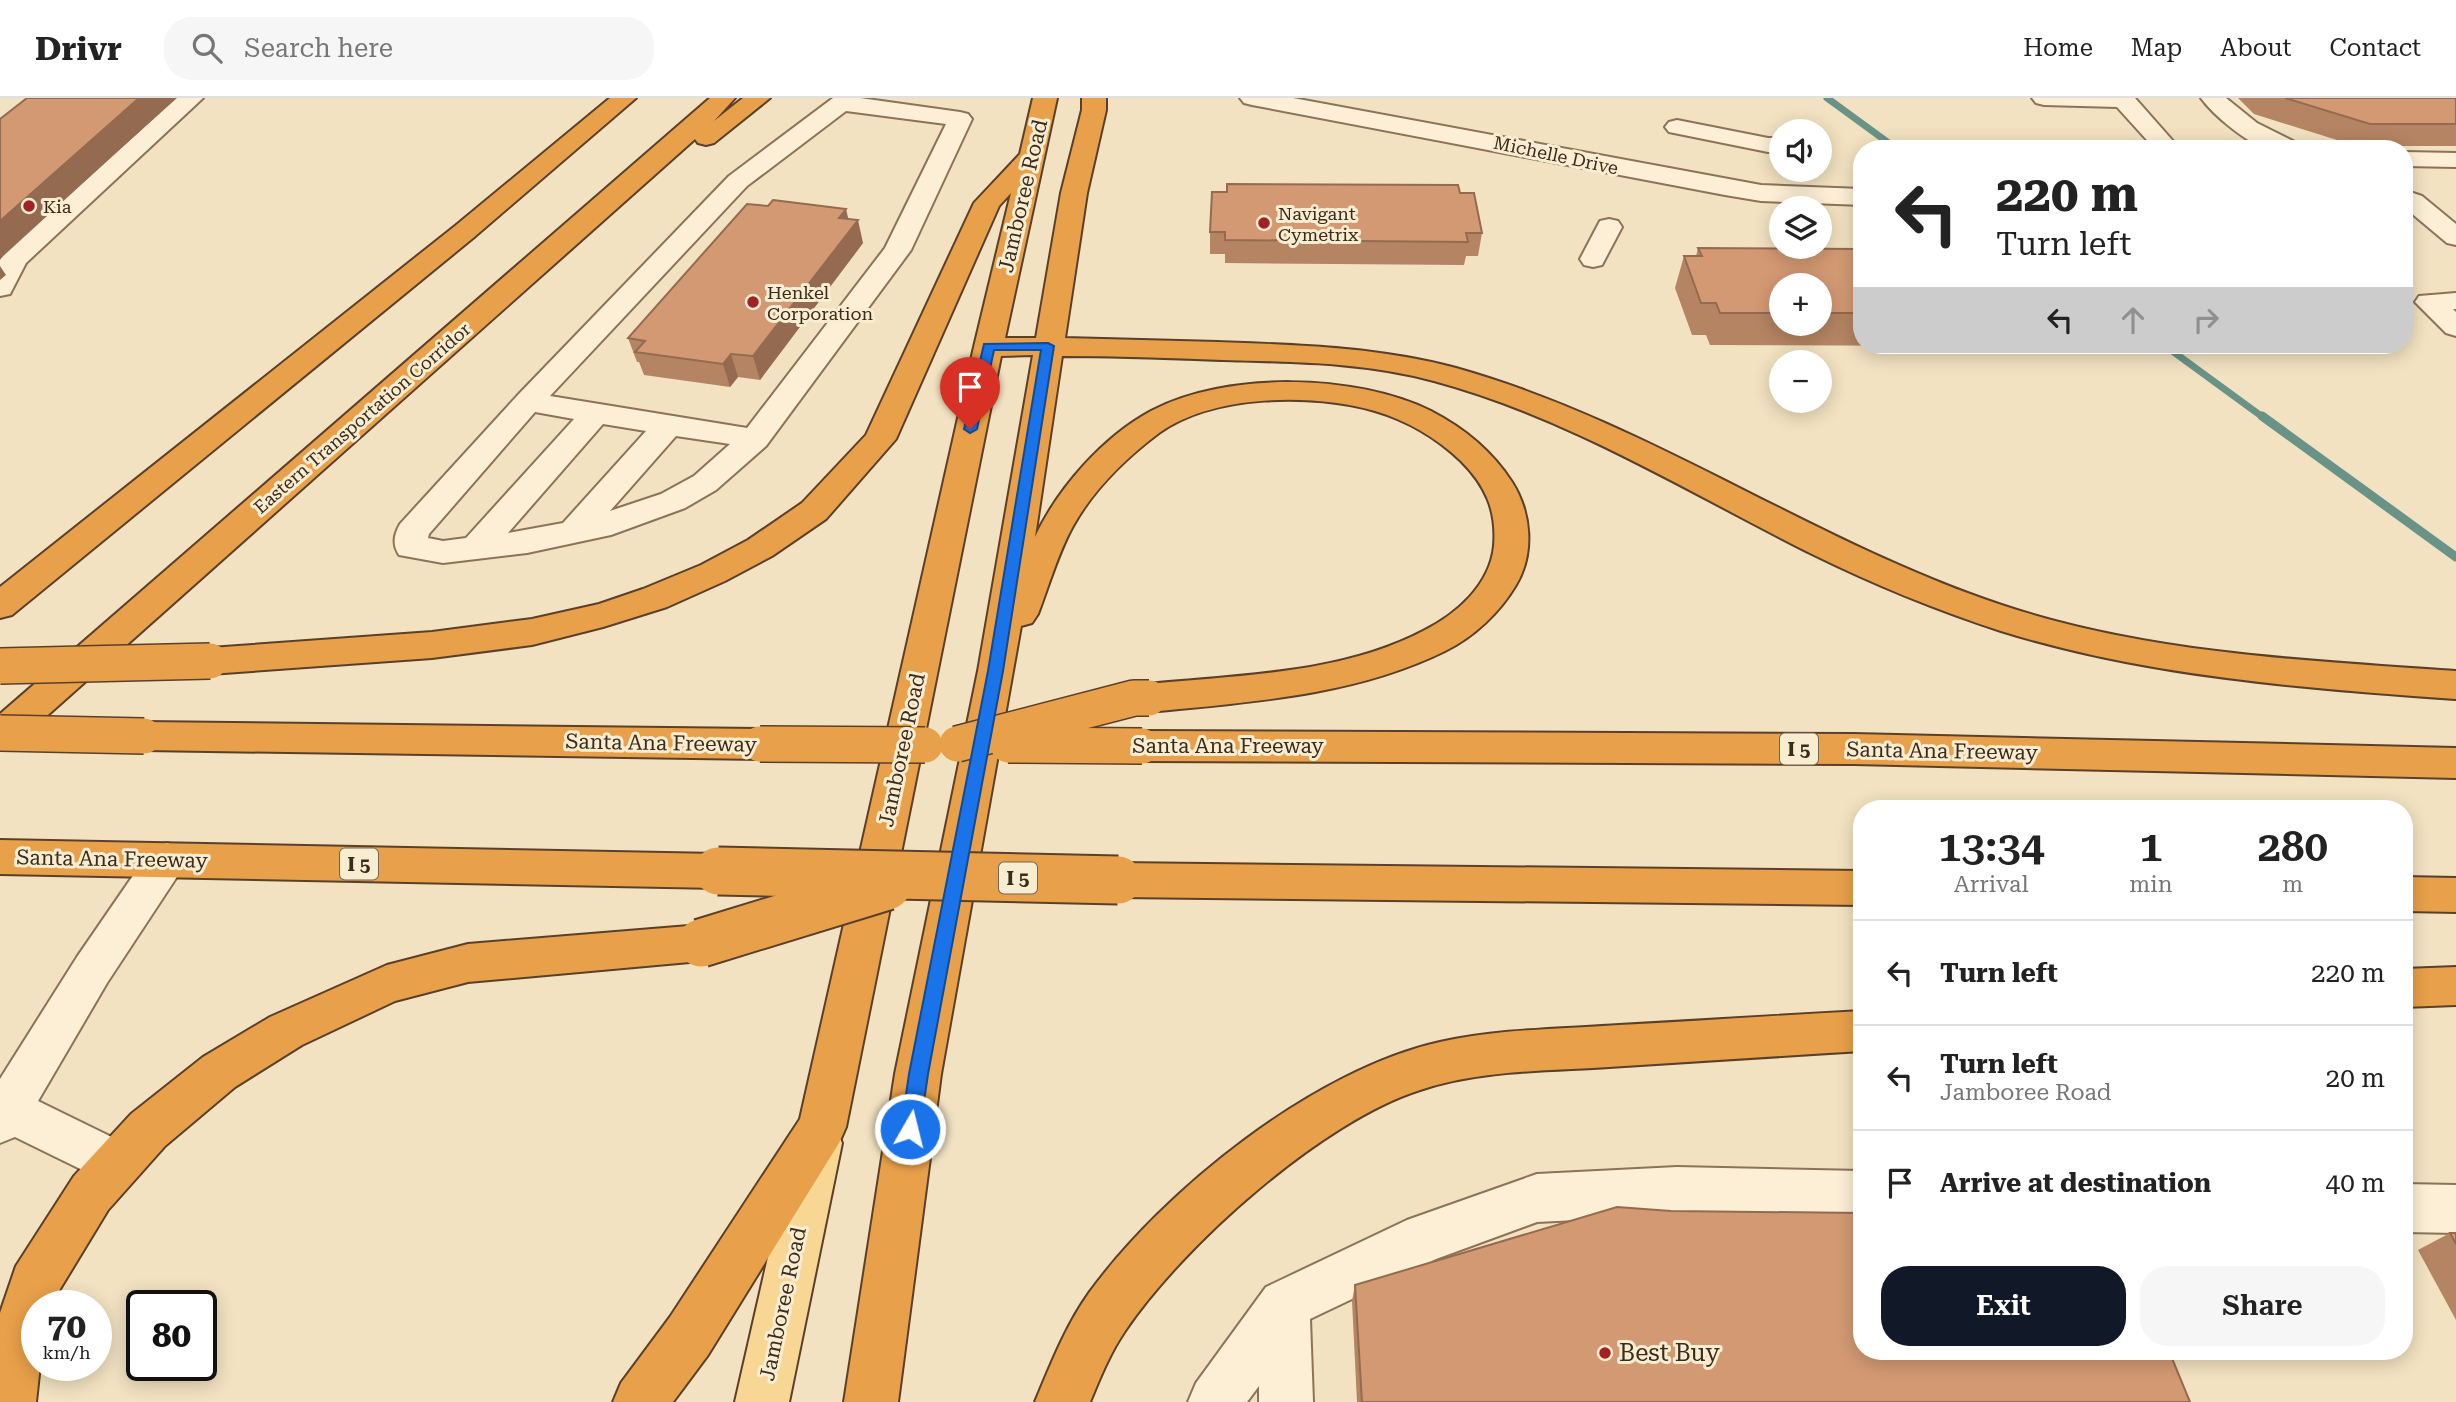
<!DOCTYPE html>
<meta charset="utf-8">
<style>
:root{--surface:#fff;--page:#f6f6f6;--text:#222;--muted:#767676;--line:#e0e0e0;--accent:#111827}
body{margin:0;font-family:"Roboto Serif",serif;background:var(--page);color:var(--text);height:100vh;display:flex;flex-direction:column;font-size:26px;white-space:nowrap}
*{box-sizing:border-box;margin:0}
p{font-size:23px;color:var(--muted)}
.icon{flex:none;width:38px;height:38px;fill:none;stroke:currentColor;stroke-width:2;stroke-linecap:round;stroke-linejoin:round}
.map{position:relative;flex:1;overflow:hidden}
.panel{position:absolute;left:1853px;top:702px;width:560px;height:560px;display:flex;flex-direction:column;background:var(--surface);border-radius:28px;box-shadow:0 4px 18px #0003}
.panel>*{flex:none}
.hud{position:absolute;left:1853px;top:42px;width:560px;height:214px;border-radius:28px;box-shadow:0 4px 18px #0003;background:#fff;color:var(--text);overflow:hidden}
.controls{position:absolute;left:1769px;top:21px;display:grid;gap:14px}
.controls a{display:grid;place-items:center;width:63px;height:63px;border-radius:50%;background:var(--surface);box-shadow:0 4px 18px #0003;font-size:35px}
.speed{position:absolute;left:21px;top:1192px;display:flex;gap:14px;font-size:35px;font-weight:700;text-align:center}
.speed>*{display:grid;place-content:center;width:91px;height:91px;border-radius:50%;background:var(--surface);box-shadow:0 4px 18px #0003;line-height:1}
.speed small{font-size:18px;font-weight:400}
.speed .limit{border:4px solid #111;border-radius:10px;background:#fff;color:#111}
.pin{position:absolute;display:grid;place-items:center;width:60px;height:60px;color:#fff;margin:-72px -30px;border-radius:50% 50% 50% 0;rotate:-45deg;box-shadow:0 0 7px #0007}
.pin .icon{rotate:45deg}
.me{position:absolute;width:77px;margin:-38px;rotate:8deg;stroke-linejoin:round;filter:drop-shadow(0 0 5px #0008)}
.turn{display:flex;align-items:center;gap:24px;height:147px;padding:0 28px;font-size:32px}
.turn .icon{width:91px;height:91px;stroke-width:2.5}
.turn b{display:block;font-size:49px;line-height:60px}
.lanes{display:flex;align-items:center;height:66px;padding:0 28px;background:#0003;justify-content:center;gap:35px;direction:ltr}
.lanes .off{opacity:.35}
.eta{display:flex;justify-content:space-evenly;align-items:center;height:119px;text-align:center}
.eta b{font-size:42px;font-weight:600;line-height:49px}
.button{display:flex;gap:14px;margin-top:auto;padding:14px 28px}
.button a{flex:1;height:80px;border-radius:28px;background:var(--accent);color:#fff;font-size:28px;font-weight:600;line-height:80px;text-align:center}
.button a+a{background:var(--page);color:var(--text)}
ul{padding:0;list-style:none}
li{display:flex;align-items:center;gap:21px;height:105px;padding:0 28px;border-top:2px solid var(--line)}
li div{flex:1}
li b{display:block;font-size:26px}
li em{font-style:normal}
header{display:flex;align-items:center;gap:42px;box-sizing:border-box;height:98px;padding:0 35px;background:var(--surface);border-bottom:2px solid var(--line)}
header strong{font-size:33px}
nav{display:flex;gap:38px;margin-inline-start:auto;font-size:24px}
.search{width:490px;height:63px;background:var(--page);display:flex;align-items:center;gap:18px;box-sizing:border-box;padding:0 24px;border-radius:28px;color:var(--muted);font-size:26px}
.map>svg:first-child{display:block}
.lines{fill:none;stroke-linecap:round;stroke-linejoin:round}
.stream-far1{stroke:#6a9388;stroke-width:7}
.stream{stroke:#6a9388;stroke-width:9}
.minor-casing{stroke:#8d7257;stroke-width:4}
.major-casing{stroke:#5a402b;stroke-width:4}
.highway-casing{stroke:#5a402b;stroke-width:4}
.minor{fill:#fcefd5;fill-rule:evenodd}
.major{fill:#f8d795;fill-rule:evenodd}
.highway{fill:#e9a04a;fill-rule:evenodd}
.highway-bridge-far1-casing{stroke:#5a402b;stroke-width:38;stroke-linecap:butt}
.highway-bridge-casing{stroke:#5a402b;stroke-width:51;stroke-linecap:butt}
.highway-bridge-far1{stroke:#e9a04a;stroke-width:35}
.highway-bridge{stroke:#e9a04a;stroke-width:47}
.wall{fill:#b58463;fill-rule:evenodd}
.shaded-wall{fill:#946b50}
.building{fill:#d39973;stroke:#946b50;stroke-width:2}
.route{fill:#1a73e8;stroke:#114b97;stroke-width:2}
.poi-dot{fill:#a12125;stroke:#f8ecd1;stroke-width:2.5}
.labels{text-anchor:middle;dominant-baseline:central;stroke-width:6;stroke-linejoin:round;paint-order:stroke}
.far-street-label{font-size:18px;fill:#3b2b1c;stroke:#f8ecd1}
.far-poi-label{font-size:18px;fill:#3b2b1c;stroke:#f8ecd1;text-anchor:start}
.shield{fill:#f8ecd1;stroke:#746552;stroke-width:2}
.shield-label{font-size:19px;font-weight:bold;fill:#3b2b1c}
.street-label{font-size:21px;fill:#3b2b1c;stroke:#f8ecd1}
.near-poi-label{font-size:24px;fill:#3b2b1c;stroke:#f8ecd1;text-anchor:start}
</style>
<header>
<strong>Drivr</strong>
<div class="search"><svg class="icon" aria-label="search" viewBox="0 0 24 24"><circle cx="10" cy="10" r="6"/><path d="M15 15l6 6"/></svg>Search here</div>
<nav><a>Home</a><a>Map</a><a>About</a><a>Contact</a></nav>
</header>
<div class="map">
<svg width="2456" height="1304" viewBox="0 0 2456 1304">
<rect width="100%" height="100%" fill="#f2e2c1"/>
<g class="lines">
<g class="stream-far1">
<polyline points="1827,0 1897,51"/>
<polyline points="2164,247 2264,320"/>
</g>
<polyline class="stream" points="2262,318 2456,459"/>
<g class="minor-casing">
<g id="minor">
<polygon points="177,0 203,0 26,165 10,196 0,198 0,162 5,155"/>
<path d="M833,0H860L960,14L968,16L972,21L911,152L766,348L716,392L685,410L611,437L527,455L443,465L399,457C392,446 394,437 400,426L517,298L729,78ZM846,13L946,26L885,150L747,330L550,298L747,88ZM535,314L574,321L466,440L443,443L428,440L429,436ZM603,326L646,333L563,425L508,435ZM676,338L730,346L694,378L661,396L610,413Z"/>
<polygon points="1240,0 1293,0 1761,87 1862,91 1862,107 1761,103 1725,97 1252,7 1244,5"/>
<polygon points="2032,0 2135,0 2180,51 2155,51 2117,9 2044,7 2036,5"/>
<path d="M2201,0H2226L2257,25L2299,46L2302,51C2292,51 2278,53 2268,51C2248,46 2213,17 2201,0Z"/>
<polygon points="1677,22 1768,40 1782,40 1782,54 1768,54 1669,34 1665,29 1669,24"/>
<polygon points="2404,54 2456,55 2456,69 2404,68"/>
<polygon points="2413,95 2422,98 2456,126 2456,147 2447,145 2404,109 2404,97"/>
<polygon points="1609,121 1618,123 1622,129 1602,167 1593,169 1584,167 1580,161 1600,123"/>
<polygon points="2456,195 2456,211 2453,211 2456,214 2456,238 2446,235 2415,204 2419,198"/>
<polygon points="167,745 182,750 188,762 107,885 38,1003 134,1050 141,1066 134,1082 117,1089 15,1039 0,1045 0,981 77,859 152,750"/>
<polygon points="1677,1069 1862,1073 1862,1121 1677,1117 1537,1124 1436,1161 1310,1221 1313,1304 1259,1304 1259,1288 1247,1304 1188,1304 1196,1285 1266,1189 1407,1122 1537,1076"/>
<polygon points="2404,1086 2456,1087 2456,1135 2404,1134"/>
</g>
</g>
<g class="major-casing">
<polygon id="major" points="818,1022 835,1029 842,1045 789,1304 735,1304 794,1045 801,1029"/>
</g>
<g class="highway-casing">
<g id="highway">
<polygon points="610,0 636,0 473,140 12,517 0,520 0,489 455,128"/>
<polygon points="710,0 735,0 714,23 743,0 770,0 714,45 706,47 698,45 695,41 13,648 0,652 0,616"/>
<path d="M1033,0H1057L1005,240H1036L1061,95L1082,12V0H1106V12L1087,95L1065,240C1116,241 1167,243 1218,244C1298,247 1378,249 1456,270C1653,325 1822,451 2017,512C2158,556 2310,563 2456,573V601C2303,590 2149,579 2001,533C1936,512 1873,486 1812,456C1688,394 1568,319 1434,283C1365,264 1293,264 1223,262C1169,260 1116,258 1062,258L1035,439C1058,390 1103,339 1151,313C1226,273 1356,276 1431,313C1464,330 1492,353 1512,384C1531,414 1535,455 1516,487C1500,514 1474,539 1445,553C1354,598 1249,604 1149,614L1136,610L1130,600L1136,590L1149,586C1239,577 1341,576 1423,533C1457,516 1490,487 1494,448C1497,412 1485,387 1461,363C1437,340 1406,322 1375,313C1313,295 1213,296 1159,335C1127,359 1093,392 1073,428C1058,455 1049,487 1038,516L1032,525L1021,528L941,976L898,1304H844L895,976L978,573L1033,257L1001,258L846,1029L839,1045L708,1257L673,1304H613L621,1285L670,1219L800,1021L974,249L1011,95L999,108L896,341L826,421L772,458L725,483L667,509L603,529L532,547L432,560L210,576L197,572L192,563L197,554L210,550L432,534L532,521L599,506L643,491L701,467L748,442L802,405L866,337L974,105L1020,56Z"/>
<polygon points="144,624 760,631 774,636 779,646 774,656 760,661 144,652 131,648 125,638 131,628"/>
<polygon points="1142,633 1854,636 2456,650 2456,680 1854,666 1142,663 1128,658 1123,648 1128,638"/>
<polygon points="0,742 718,756 733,761 739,773 733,785 718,790 0,776"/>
<polygon points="1118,765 1862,773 1862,807 1118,799 1103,794 1097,782 1103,770"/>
<polygon points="2404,779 2456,780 2456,814 2404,813"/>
<polygon points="701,827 716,832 723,845 716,858 701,863 468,884 395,903 302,947 235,989 165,1048 108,1112 57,1196 54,1208 37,1208 37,1267 40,1267 36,1304 0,1304 0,1215 16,1168 74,1078 131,1016 203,959 270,919 387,867 468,846"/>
<polygon points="2456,869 2456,907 2404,909 2404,871"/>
<path d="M1862,913V953C1778,958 1693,964 1609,969C1546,973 1480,972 1420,992C1322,1023 1182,1148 1125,1233C1110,1255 1100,1280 1090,1304H1035C1050,1268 1066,1227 1089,1195C1164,1092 1314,972 1440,944C1499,931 1559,931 1619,927C1700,923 1781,917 1862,913Z"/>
</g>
</g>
<use href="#minor" class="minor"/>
<use href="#major" class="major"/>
<use href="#highway" class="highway"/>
<g class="highway-bridge-far1-casing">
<g id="highway-bridge-far1">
<polyline points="0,568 210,563"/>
<polyline points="0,635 144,638"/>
<polyline points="760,646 925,647"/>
<polyline points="957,646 1134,600 1149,600"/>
<polyline points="1008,647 1142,648"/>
</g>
</g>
<g class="highway-bridge-casing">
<g id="highway-bridge">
<polyline points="718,773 1118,782"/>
<polyline points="701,845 887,788"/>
</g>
</g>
<use href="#highway-bridge-far1" class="highway-bridge-far1"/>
<use href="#highway-bridge" class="highway-bridge"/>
</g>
<g class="wall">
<polygon points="2238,0 2454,0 2456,1 2456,48 2356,48 2254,16"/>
<polygon points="1460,95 1482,135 1478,158 1466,158 1464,167 1225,165 1225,156 1210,156 1210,134"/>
<polygon points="848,121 863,145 760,282 738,279 730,289 644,277 639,264 637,264 628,240"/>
<path d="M1698,150L1862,151V247H1972L1971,248L1710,247L1706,237H1692L1675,190L1684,158H1696ZM1782,187H1820V226H1782Z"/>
<polygon points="2450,1135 2456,1135 2456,1222 2418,1152"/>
<polygon points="1355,1187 2190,1304 1357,1304 1352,1203"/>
</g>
<g class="shaded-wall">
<polygon points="139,0 176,0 0,161 0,123"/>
<polygon points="846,111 851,132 858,122 863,145 760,282 753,258 839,120"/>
<polygon points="0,168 6,177 0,182"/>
<polygon points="731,256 738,279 730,289 723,266"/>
</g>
<g class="building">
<polygon points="27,0 139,0 0,123 0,21"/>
<polygon points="2285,0 2454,0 2456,1 2456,26 2370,26"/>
<polygon points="1227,86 1458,87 1460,95 1474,95 1482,135 1466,135 1468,144 1225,142 1225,134 1210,134 1212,94 1227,94"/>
<polygon points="773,102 846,111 839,120 858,122 753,258 731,256 723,266 635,254 645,243 628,240 747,106 768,108"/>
<polygon points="1698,150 1862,151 1862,215 1820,215 1820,187 1782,187 1782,215 1720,215 1716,205 1701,205 1684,158 1702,158"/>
<polygon points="1617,1109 1671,1113 1862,1115 1862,1253 2169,1253 2190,1304 1362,1304 1355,1187"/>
<polygon points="2450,1135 2456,1135 2456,1146"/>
</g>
<polygon class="route" points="1048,245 1054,248 1003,573 928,976 920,1031 917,1037 910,1040 903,1037 901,1031 909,976 988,573 1041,252 994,252 977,331 970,335 964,331 984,246"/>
<g class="poi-dot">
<circle cx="29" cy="108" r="7"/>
<circle cx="1264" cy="125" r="7"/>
<circle cx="753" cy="204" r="7"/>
<circle cx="1605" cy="1255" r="7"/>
</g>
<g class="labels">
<g class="far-street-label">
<text transform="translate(1556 57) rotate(12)">Michelle Drive</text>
<text transform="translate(362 320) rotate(-41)">Eastern Transportation Corridor</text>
</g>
<g class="far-poi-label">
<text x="43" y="108">Kia</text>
<text x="1278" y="115">Navigant<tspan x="1278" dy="21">Cymetrix</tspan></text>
<text x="767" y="194">Henkel<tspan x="767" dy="21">Corporation</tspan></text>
</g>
<g class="shield">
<rect x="1780" y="635.5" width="38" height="31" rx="5"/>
<rect x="340" y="750.5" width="38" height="31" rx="5"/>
<rect x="999" y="764.5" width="38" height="31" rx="5"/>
</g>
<g class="shield-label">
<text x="1799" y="651">I 5</text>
<text x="359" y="766">I 5</text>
<text x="1018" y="780">I 5</text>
</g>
<g class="street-label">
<text transform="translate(1023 98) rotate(-77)">Jamboree Road</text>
<text transform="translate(661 645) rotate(1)">Santa Ana Freeway</text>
<text x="1228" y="648">Santa Ana Freeway</text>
<text transform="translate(902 652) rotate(-78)">Jamboree Road</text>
<text transform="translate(1942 653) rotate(1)">Santa Ana Freeway</text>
<text transform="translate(112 761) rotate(1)">Santa Ana Freeway</text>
<text transform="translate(783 1206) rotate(-78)">Jamboree Road</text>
</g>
<g class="near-poi-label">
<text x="1619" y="1255">Best Buy</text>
</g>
</g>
</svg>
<div class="controls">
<a><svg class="icon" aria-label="sound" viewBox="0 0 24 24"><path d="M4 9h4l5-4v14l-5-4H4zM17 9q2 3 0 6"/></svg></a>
<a><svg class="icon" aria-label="layers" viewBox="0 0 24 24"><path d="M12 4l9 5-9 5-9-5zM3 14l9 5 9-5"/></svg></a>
<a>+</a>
<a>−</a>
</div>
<div class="speed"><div>70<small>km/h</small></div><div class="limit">80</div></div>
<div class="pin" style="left:970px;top:331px;background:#d93025"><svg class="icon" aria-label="arrive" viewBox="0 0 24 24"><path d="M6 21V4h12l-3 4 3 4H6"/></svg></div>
<svg class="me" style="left:910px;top:1031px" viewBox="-20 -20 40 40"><circle r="17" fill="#1a73e8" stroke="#fff" stroke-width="3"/><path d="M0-11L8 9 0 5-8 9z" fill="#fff"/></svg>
<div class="hud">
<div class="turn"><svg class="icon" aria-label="left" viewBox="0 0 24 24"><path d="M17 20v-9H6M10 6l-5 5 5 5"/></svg><div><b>220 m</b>Turn left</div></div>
<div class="lanes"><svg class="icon" aria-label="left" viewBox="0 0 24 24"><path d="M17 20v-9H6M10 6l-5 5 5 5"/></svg><svg class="icon off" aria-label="ahead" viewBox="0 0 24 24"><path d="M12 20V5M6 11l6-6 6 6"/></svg><svg class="icon off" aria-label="right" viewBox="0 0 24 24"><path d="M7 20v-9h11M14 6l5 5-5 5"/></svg></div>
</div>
<section class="panel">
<div class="eta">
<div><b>13:34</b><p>Arrival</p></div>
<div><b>1</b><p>min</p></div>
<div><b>280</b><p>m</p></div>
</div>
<ul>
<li><svg class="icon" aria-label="left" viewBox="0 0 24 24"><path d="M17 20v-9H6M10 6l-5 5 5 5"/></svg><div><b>Turn left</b></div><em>220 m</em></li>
<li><svg class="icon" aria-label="left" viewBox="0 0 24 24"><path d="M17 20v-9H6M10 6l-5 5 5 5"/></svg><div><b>Turn left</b><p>Jamboree Road</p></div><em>20 m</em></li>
<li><svg class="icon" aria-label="arrive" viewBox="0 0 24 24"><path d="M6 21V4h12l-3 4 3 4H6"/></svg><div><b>Arrive at destination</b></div><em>40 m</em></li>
</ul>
<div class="button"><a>Exit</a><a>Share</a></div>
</section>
</div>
